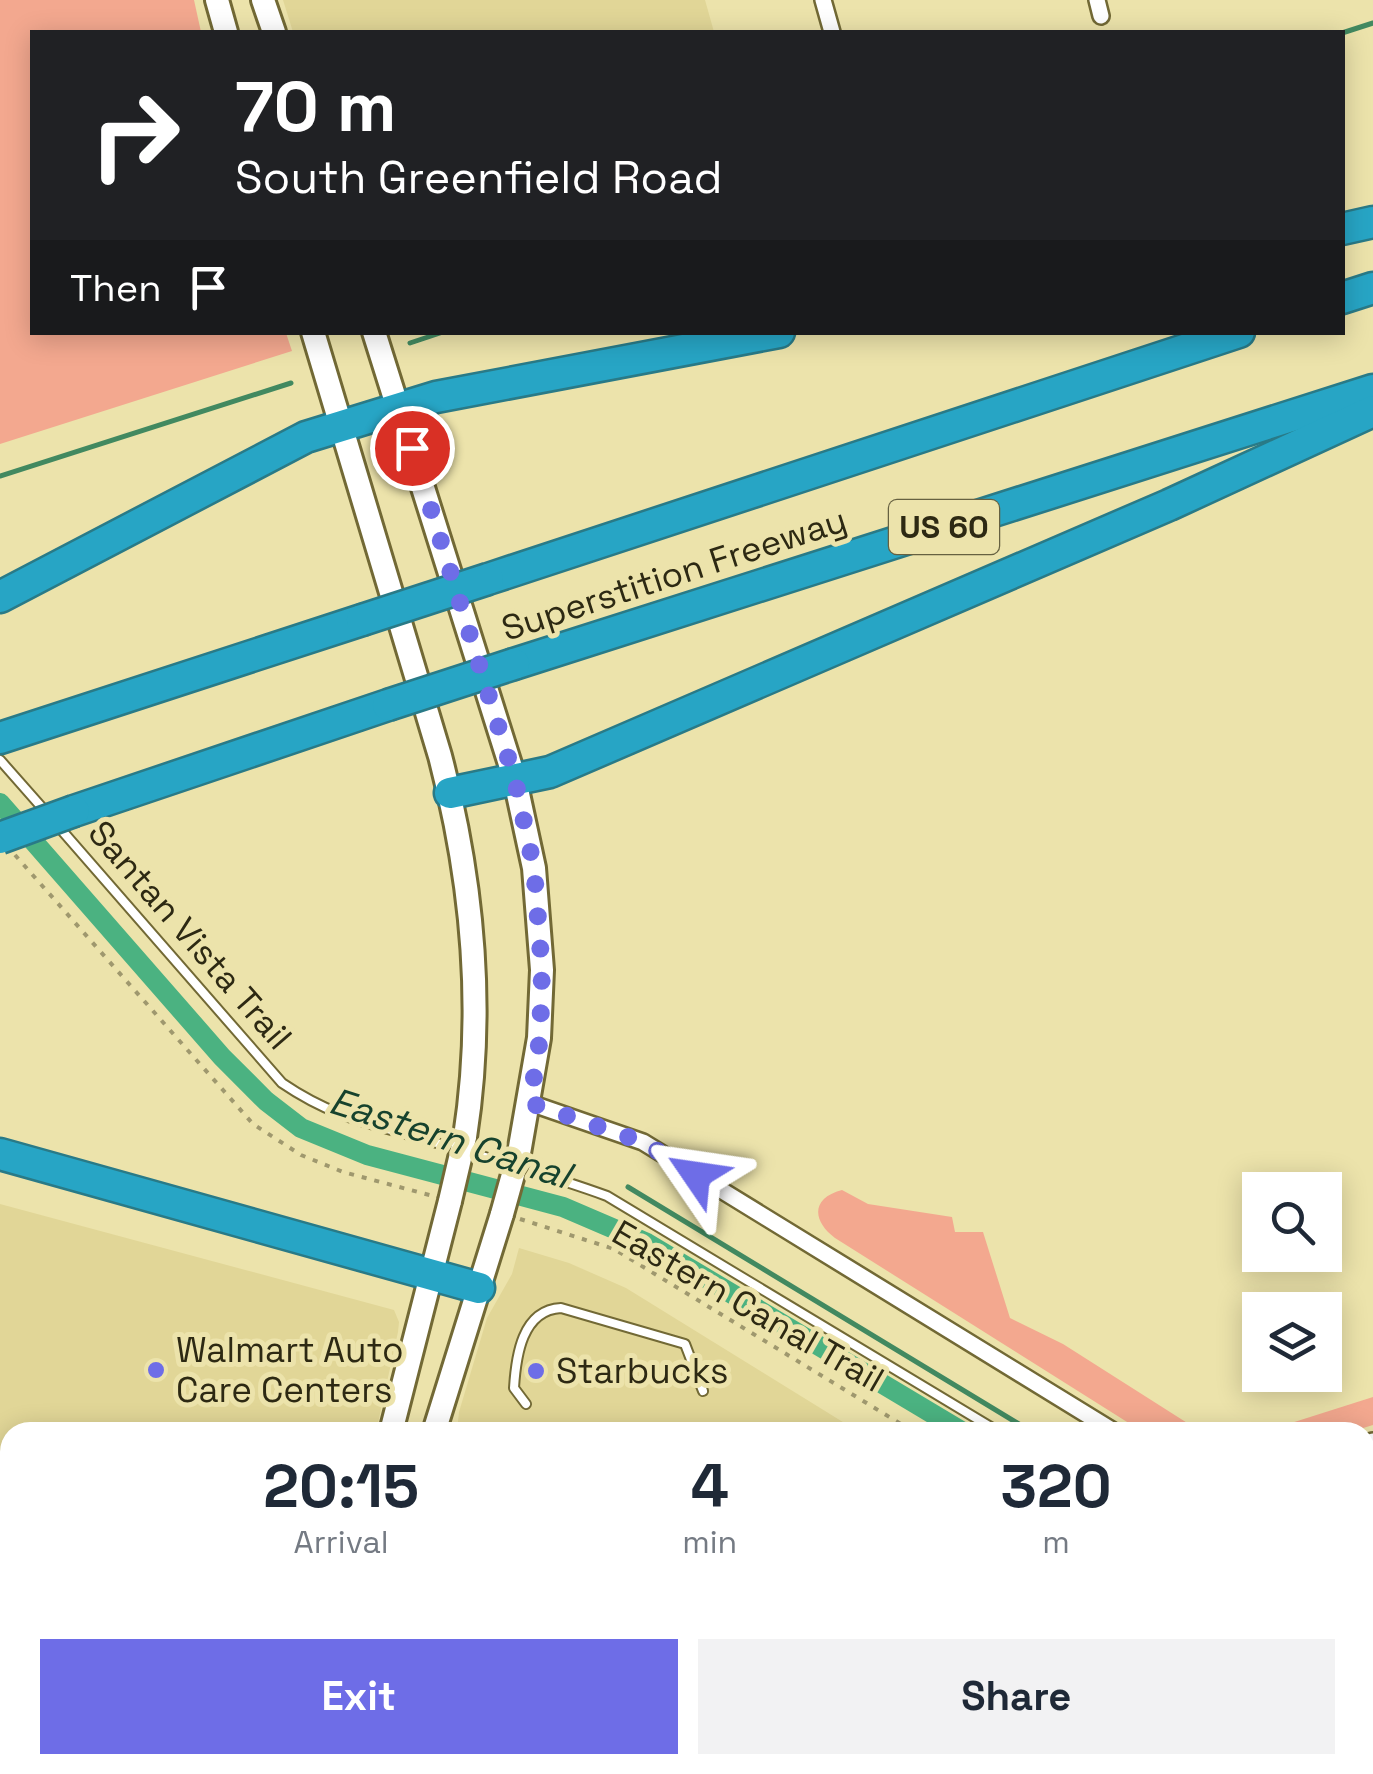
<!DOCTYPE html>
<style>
:root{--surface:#fff;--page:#f2f2f3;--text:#1f2937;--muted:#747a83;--accent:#6e6de7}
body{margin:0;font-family:"Space Grotesk",sans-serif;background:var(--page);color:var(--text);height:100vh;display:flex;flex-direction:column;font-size:38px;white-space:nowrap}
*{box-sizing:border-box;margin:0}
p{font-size:32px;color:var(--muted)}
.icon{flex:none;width:55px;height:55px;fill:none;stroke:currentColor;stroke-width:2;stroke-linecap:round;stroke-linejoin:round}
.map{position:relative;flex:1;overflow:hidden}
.drawer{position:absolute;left:0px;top:1422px;width:1375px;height:352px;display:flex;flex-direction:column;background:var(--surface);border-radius:30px 30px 0 0;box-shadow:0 5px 25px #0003}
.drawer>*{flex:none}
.hud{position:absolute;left:30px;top:30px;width:1315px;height:305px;border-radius:0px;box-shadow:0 5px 25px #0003;background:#202124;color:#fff;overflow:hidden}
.buttons{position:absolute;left:1242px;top:1172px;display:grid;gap:20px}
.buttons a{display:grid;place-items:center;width:100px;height:100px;border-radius:0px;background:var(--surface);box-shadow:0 5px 25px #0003;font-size:50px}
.pin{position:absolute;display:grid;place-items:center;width:85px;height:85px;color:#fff;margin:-42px;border:5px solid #fff;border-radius:50%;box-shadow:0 2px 10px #0007}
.me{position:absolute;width:110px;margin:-55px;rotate:302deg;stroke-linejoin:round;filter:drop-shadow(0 0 8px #0008)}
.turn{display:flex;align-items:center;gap:35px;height:210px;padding:0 40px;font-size:45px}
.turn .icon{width:130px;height:130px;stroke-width:2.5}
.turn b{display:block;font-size:70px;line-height:85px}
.then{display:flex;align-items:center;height:95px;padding:0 40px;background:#0003;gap:20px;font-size:38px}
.eta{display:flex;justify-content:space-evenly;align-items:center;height:170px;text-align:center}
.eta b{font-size:60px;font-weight:700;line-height:70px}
.cta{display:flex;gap:20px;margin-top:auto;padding:20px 40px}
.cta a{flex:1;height:115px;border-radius:0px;background:var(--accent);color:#fff;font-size:40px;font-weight:700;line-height:115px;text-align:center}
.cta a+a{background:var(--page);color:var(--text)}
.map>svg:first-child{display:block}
.built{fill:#e1d697}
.park{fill:#f3a88f}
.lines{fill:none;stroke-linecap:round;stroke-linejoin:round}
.stream{stroke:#428960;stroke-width:5}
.canal{stroke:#4bb281;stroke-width:20}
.service-casing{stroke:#726935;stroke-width:12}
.minor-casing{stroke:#726935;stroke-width:20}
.secondary-casing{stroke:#726935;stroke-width:28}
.motorway-casing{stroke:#297a87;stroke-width:35}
.path{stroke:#9f986e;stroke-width:4;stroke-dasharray:5 8;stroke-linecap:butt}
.service{stroke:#fff;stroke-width:8}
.minor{stroke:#fff;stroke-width:15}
.secondary{stroke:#fff;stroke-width:22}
.motorway{stroke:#27a5c5;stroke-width:30}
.secondary-bridge-casing{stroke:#726935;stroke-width:28;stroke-linecap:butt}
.motorway-bridge-casing{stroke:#297a87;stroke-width:35;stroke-linecap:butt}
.secondary-bridge{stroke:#fff;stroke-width:22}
.motorway-bridge{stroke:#27a5c5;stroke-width:30}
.route{stroke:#6e6de7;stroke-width:18;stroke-dasharray:0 32.4}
.poi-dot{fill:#6e6de7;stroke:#ece3ab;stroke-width:4}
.labels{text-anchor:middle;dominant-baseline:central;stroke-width:10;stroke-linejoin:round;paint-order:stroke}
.shield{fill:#ece3ab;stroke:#666141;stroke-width:2.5}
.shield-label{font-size:32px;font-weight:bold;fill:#2d2913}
.street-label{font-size:35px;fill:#2d2913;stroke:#ece3ab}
.poi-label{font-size:35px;fill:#2d2913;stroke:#ece3ab;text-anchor:start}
.water-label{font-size:38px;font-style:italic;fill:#16422d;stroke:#ece3ab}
</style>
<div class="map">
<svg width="1373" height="1774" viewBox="0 0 1373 1774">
<rect width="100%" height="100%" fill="#ece3ab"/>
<g class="built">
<polygon points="283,0 705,0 714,32 293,32"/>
<polygon points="0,1204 394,1310 399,1322 398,1332 376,1432 10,1432 10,1765 277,1765 277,1774 0,1774"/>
<polygon points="519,1248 569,1263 626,1288 859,1432 457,1432 459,1412 487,1318 512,1274"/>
<polygon points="360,1765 1279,1765 1286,1774 359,1774"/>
</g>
<g class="park">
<polygon points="0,0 194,0 201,32 32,32 32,332 286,333 292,351 0,444"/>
<path d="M842,1190L868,1204L952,1217L955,1232H983L1010,1318L1063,1344L1192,1426L1198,1427L1200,1424L1215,1432H1143L835,1238C812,1221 811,1198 842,1190Z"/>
<polygon points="1373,1397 1373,1425 1350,1432 1263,1432"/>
</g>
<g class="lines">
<g class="stream">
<polyline points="1342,33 1373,23"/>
<polyline points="410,343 443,332"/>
<polyline points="0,476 291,383"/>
<polyline points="628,1187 1032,1432"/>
<polyline points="1365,1734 1373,1744"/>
</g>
<g class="canal">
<polyline points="0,803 222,1057 266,1101 301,1128 367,1155 563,1207 647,1243 963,1432"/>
<polyline points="1347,1765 1355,1774"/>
</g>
<g class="service-casing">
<g id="service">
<polyline points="0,760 45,811"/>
<path d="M58,826L282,1083C332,1117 368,1123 423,1139C485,1157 547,1174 607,1196L999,1432"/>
<path d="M526,1404L514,1388C516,1356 522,1310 561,1308L685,1344L703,1391"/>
<polyline points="1365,1758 1373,1767"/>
</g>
</g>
<g class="minor-casing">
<g id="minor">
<polyline points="823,0 832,32"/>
<polyline points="1097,0 1101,16"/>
<polyline points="530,1103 643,1142 1115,1432"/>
<polyline points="1365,1443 1373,1441"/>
<polyline points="1365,1711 1373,1720"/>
</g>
</g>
<g class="secondary-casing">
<g id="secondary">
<polyline points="217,0 226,32"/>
<polyline points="263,0 274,32"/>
<path d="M313,332L440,756C473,882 485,1008 465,1137"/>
<polyline points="374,332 515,780 534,868 542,970 539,1038 519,1153"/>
<polyline points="391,1432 450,1201"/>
<polyline points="434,1432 502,1214"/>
<polyline points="298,1774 301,1765"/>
<polyline points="338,1774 341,1765"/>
</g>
</g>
<g class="motorway-casing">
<g id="motorway">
<polyline points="1342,229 1373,222"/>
<polyline points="1342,298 1373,288"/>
<polyline points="488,579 1239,332"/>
<polyline points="0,597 306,437 436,397 779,332"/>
<polyline points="514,664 1373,390"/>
<polyline points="0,738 362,620"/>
<polyline points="450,793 550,772 1169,505 1373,411"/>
<polyline points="74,811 388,705"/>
<polyline points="0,1154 479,1288"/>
</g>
</g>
<g class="path">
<polyline points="15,855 253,1124 301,1155 343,1172 433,1196"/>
<polyline points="520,1219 614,1249 914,1432"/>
<polyline points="1318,1765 1325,1774"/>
</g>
<use href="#service" class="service"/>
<use href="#minor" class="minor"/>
<use href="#secondary" class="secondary"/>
<use href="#motorway" class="motorway"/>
<g class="secondary-bridge-casing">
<g id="secondary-bridge">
<polyline points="450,1201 465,1137"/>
<polyline points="502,1214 519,1153"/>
</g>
</g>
<g class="motorway-bridge-casing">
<g id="motorway-bridge">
<polyline points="362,620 488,579"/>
<polyline points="388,705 514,664"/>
<polyline points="0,838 74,811"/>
</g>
</g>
<use href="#secondary-bridge" class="secondary-bridge"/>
<use href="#motorway-bridge" class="motorway-bridge"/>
</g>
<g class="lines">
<polyline class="route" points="412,448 515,780 534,868 542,970 540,1038 530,1103 643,1142 696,1175"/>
</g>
<g class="poi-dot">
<circle cx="156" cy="1370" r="10"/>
<circle cx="536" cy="1371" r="10"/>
</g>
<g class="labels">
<rect class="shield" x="889" y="500" width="110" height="54" rx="8"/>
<g class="shield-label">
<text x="944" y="527">US 60</text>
</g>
<g class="street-label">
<text transform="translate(674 574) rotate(-18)">Superstition Freeway</text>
<text transform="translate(190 935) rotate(49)">Santan Vista Trail</text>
<text transform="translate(748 1306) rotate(30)">Eastern Canal Trail</text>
</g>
<g class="poi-label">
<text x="176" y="1350">Walmart Auto<tspan x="176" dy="40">Care Centers</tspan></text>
<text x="556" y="1371">Starbucks</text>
</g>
<g class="water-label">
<text transform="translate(450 1138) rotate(18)">Eastern Canal</text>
</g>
</g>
</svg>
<div class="buttons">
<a><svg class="icon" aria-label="search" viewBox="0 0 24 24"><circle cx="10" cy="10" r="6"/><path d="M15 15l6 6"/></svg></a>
<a><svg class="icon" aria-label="layers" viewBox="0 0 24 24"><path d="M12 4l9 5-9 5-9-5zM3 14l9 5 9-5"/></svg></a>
</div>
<div class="pin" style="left:412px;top:448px;background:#d93025"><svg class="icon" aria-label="arrive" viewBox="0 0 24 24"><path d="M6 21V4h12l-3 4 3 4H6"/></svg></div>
<svg class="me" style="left:696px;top:1175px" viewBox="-20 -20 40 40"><path d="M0-17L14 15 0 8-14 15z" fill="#6e6de7" stroke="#fff" stroke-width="4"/></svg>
<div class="hud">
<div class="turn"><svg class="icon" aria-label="right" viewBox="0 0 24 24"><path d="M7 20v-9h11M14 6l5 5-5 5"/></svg><div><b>70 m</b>South Greenfield Road</div></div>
<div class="then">Then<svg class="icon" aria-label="arrive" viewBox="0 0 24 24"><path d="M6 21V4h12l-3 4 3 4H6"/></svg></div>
</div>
<section class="drawer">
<div class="eta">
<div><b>20:15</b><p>Arrival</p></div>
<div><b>4</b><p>min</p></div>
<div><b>320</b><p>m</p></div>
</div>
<div class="cta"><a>Exit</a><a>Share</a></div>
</section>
</div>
